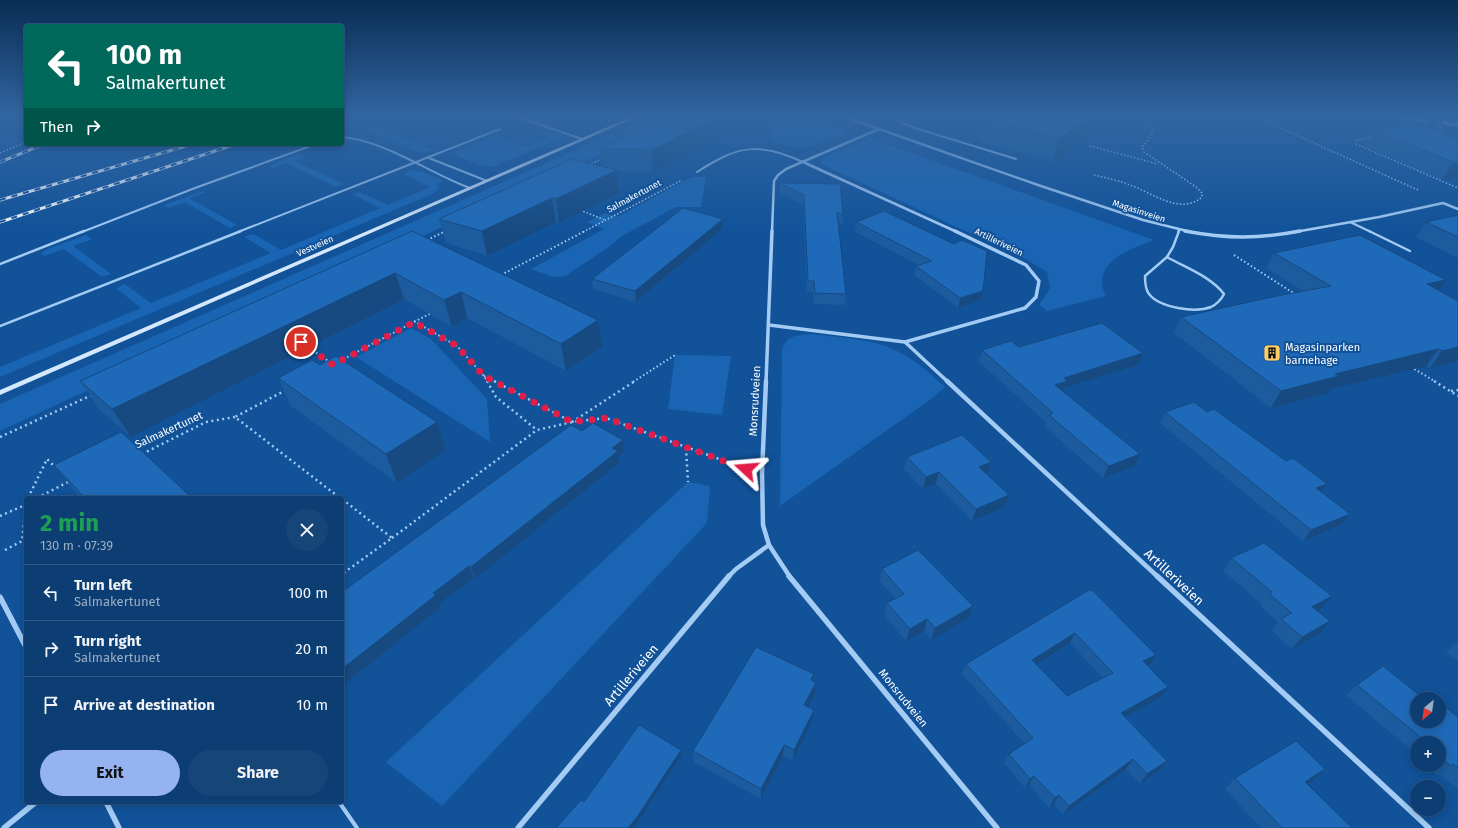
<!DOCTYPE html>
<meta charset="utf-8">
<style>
:root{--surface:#0d3e73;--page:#164578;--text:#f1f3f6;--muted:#9aaec4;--line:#2d5785;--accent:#95b2f1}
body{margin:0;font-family:"Fira Sans",sans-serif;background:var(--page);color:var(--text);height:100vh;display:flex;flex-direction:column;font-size:15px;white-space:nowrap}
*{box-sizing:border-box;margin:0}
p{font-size:13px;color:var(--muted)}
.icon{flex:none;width:22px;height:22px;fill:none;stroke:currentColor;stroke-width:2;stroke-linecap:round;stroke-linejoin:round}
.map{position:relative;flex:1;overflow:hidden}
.drawer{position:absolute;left:24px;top:496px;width:320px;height:308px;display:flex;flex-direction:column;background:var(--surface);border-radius:4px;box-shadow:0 2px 10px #0003,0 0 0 1px var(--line)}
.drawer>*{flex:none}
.guide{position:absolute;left:24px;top:24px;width:320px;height:122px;border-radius:4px;box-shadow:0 2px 10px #0003,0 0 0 1px var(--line);background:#00695c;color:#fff;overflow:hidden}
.needle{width:26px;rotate:209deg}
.tools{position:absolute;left:1410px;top:692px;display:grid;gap:8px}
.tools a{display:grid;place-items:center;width:36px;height:36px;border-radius:50%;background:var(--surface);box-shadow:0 2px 10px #0003,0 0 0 1px var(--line);font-size:20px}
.pin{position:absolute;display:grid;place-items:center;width:34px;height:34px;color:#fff;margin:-17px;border:2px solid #fff;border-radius:50%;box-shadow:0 1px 4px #0007}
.me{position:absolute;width:44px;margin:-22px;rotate:289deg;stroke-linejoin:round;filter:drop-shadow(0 0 3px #0008)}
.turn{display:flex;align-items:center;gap:14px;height:84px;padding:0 16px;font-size:18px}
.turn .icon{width:52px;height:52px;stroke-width:2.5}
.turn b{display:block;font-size:28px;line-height:34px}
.then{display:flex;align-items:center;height:38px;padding:0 16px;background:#0003;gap:8px;font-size:15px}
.round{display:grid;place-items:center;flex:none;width:42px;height:42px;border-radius:21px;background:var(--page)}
.headline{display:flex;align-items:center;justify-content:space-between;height:68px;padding:0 16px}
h1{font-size:24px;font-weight:700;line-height:30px;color:#1e9e55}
.primary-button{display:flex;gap:8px;margin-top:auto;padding:8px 16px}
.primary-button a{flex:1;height:46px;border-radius:24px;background:var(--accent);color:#111;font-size:16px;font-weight:700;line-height:46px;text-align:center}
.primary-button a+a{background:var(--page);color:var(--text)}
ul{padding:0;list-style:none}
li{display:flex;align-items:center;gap:12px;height:56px;padding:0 16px;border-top:1px solid var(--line)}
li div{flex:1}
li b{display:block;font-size:15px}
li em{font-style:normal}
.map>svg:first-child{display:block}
.green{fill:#1965b3}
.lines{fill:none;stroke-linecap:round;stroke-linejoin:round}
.stream{fill:#95c7f7;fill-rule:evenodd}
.path-far2{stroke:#a3cbf4;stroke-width:1.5;stroke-dasharray:1.5 2;stroke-linecap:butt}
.path-far1{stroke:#a3cbf4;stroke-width:2;stroke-dasharray:1.5 2.5;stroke-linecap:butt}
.path{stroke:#a3cbf4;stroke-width:2.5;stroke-dasharray:2 3.5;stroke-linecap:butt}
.lane-far2{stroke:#a3cbf4;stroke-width:2}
.lane-far1{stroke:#a3cbf4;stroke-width:2.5}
.lane{stroke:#a3cbf4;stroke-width:4}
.street-far3{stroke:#a3cbf4;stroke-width:2.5}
.street-far2{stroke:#a3cbf4;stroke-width:3.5}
.street-far1{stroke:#a3cbf4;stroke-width:4.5}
.street{stroke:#a3cbf4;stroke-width:5.5}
.secondary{fill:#d3e7fd;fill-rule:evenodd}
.rail-casing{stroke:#fff;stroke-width:3}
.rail{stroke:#115299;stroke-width:2;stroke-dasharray:6;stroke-linecap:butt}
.wall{fill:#1b5b9e;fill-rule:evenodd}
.shaded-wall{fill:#164a81}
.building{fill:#1f6ab8;stroke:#164a81;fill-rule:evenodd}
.route{stroke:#e11d48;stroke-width:7;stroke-dasharray:0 12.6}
.labels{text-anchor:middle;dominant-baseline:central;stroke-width:4;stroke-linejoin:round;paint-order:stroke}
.far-street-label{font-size:9px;fill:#fff;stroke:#115299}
.poi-label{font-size:11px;fill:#fff;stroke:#115299;text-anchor:start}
.street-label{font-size:11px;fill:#fff;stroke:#115299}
.near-street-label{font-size:13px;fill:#fff;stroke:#115299}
</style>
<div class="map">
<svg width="1458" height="828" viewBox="0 0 1458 828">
<rect width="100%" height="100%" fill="#115299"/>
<g class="green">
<polygon points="653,116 692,116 584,162 0,431 0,404"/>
<path d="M765,116H807L840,128L846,132L843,134C809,147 805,153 770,140L771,129Z"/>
<polygon points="375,127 379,128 434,150 420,153 366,130"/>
<polygon points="536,132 556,132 565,137 495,166 483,166 458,157 458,154 454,152 496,136 526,147 550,137"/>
<path d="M869,138L1154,240C1135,248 1104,256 1102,281C1101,285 1104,292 1106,296L1047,311L1039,305L1050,289L1047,272L1022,257L838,172L823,165L821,161L823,158Z"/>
<polygon points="297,154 303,154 307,156 294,161 344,184 336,187 286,163 273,168 269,166"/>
<polygon points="412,170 423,172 444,181 436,184 439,186 437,191 432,194 0,377 0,367 141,308 116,288 125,284 151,303 271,253 244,237 253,234 281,250 380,208 352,194 359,192 388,205 431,187 403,174 390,179"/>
<polygon points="692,177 706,177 701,207 676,207 622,236 609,247 565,276 553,277 531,269 604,229 587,222 605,213 617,217"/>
<polygon points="203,191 205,192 189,198 237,225 230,228 185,202 169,208 164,205"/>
<polygon points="86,235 92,239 73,246 111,274 102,277 64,249 44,256 41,254 45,250"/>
<polygon points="411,328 431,339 487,399 490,442 356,357"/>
<path d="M811,334C841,338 874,338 901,353C917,361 931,375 945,387L931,399L780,506L782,350C787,335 797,335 811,334Z"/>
<polygon points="675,355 731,356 722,415 668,409"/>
<polygon points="688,482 710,486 707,523 442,806 386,762"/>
</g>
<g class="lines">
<g class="stream">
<polygon points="1385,116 1399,116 1430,121 1427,123"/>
<polygon points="1444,121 1458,123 1458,127 1442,124 1441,123"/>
</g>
<g class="path-far2">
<polyline points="975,116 988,119"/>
<polyline points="1254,116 1418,190"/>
<polyline points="1422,116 1458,121"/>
<polyline points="1435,118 1446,136"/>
<polyline points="1111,119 1115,116"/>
<polyline points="1373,137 1356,140 1356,144 1458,188"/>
<polyline points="1090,146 1158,164"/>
<polyline points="0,153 26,142"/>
<polyline points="588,165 604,158"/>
<path d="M1094,175C1106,178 1118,180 1130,185C1151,192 1180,216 1202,197V193L1196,187L1144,152L1142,147L1149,139L1153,129L1148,122L1137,116"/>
<polyline points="580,210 605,220"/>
<polyline points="444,232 446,231"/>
<polyline points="583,232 682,180"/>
</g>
<g class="path-far1">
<polyline points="427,240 446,231"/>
<polyline points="1234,255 1295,294"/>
<polyline points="501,275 585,231"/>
<polyline points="414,321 457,346 484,376 488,382"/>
<polyline points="306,346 330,362"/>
<polyline points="340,361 431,313"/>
<polyline points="1411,367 1436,382"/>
<polyline points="484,376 496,382"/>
<polyline points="633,382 675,355"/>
</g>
<g class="path">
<polyline points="487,381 496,397 537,430"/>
<polyline points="494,381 572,422 635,381"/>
<polyline points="1434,381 1458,396"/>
<polyline points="286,390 235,417 340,498"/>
<polyline points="1451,391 1458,390"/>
<polyline points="0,437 92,395"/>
<polyline points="686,448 688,482"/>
<polyline points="142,454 206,422 235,417"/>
<polyline points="28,498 47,459 55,467"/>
<polyline points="37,498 70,481"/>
<polyline points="342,499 392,538 342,574"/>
<polyline points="0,516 25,505"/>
<polyline points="392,538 537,430 572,422 606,418 744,468"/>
<polyline points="5,550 22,541 26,503"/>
</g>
<g class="lane-far2">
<polyline points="515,116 582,139"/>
<polyline points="892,116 902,123 915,128 1016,159"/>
<path d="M342,137C386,141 429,173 470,188"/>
<polyline points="429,158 487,181"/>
<path d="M697,172C739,145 757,142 803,162"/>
<polyline points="1350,222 1371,232"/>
<polyline points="82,232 195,188 316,144"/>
<polyline points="238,232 500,129"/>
<polyline points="1178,232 1179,230"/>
</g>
<g class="lane-far1">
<polyline points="1369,231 1410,251"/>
<path d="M1167,257C1186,268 1210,276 1224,294C1221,300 1217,304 1211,307C1195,313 1160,308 1149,294C1145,289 1145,282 1145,276Z"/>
<polyline points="1167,257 1173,247 1179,231"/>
<polyline points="0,264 84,231"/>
<polyline points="0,326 241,231"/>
</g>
<polyline class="lane" points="339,802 357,828"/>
<g class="street-far3">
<polyline points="842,116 1038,185 1143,220 1191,232"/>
<polyline points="803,162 957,232"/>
<polyline points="772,232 774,181 778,175 786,169 879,129"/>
<polyline points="1295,232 1379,217 1443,203 1458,209"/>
</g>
<g class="street-far2">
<path d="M1185,231C1227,239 1259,239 1300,231"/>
<polyline points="769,325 905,342 948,382"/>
<polyline points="905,342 1025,308 1036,297 1039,281 1026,265 955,231"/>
<polyline points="766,382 772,231"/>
</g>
<g class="street-far1">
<polyline points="766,381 762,473 763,525 769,545 790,577"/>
<polyline points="947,381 1158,577"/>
<polyline points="728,577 736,569 769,545"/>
</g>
<g class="street">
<polyline points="789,576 997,828"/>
<polyline points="1157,576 1429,828"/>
<polyline points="0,597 26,647"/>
<polyline points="106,802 119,828"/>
<polyline points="4,828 36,802"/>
<polyline points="518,828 729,576"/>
</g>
<polygon class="secondary" points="633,116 639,116 0,395 0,390"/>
<g class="rail-casing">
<g id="rail">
<polyline points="0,162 44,144"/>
<polyline points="0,200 193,144"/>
<polyline points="0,222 236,144"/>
</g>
</g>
<use href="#rail" class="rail"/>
</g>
<g class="wall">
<polygon points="525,116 558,116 543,122"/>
<polygon points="718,118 718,139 653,172 617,171 619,193 559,223 556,222 487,256 446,243 439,219 602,167 600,148"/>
<polygon points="985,119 1107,121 1053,162 980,141"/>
<polygon points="1374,130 1458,139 1458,178 1442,180 1364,147"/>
<polygon points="780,183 843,215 842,225 838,223 846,294 845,305 814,304 813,292 807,292 803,205 780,193"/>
<polygon points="884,211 983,291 981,300 958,308 914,275 916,266 919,265 855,232 856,222"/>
<polygon points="1458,215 1458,258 1416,237 1426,222"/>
<polygon points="723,219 723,228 636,302 593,289 592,279"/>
<polygon points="412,231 602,347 566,371 467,318 452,327 404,299 131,437 99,409 80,381"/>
<polygon points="1274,253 1439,290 1458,301 1458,361 1430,368 1426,366 1331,389 1328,393 1271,408 1174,333 1181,317 1303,291 1266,268"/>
<polygon points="1019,347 1138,365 1064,388 1063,391 1140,454 1135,466 1103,478 1045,427 1046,422 979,362 982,350"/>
<polygon points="320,365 446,450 397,483 291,406 278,378"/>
<polygon points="1165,412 1207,412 1286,461 1327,484 1321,492 1341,525 1303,541 1160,423"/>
<polygon points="582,431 623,440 624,452 618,456 619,463 475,579 474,578 439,604 441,607 342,686 342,592"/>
<polygon points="907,457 991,462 987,474 1005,507 972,521 936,484 923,489 904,469"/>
<polygon points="54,465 192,498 80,498"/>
<polygon points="1231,558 1332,596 1322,608 1317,611 1320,633 1292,649 1272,631 1278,622 1260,606 1262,604 1223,571"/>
<polygon points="882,569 973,606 969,618 931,640 924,631 906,641 884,615 887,603 895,598 880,581"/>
<path d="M1089,590L1156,655L1150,665L1148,666L1162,697L1125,717L1160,770L1140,784L1126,769L1063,815L1054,804L1049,808L1029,785L1025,788L1004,763L1009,754L1025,744L962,674L966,664ZM1070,643L1103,678L1067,696L1036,664Z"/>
<polygon points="1458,641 1458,662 1446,652"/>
<polygon points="814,674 813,681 816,683 815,694 808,707 814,710 812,721 793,761 783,756 761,799 694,762 693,751"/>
<polygon points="1357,685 1417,699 1458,717 1458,789 1440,774 1438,776 1424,765 1439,765 1439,743 1417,743 1417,755 1346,695"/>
<polygon points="1325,769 1314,780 1307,784 1352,828 1261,828 1225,789 1235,778"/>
</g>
<g class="shaded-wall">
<polygon points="542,116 558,116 543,122"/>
<polygon points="1091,116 1108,116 1107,121 1053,162 1059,139"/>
<polygon points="718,118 718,139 653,172 651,150"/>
<polygon points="1453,162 1458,162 1458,178 1442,180"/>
<polygon points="617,170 619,193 559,223 556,199"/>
<polygon points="552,198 556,222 487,256 482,231"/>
<polygon points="723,219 723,228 636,302 635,291"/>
<polygon points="395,273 404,299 131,437 112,409"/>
<polygon points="1446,280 1435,296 1427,284"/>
<polygon points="983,291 981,300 958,308 960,298"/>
<polygon points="461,292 467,318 452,327 444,300"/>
<polygon points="598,320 602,347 566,371 561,344"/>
<polygon points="1458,347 1458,361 1430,368 1442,351"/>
<polygon points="1438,349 1426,366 1331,389 1328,393 1271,408 1281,391 1335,374"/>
<polygon points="1143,353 1138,365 1064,388 1063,392 1055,385 1064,378"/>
<polygon points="437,422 446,450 397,483 386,454"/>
<polygon points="623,440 624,452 618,456 619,463 475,579 471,567"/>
<polygon points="1140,454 1135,466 1103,478 1109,466"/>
<polygon points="991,462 987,474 975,479 979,467"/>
<polygon points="939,472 936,484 923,489 926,477"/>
<polygon points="1327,484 1319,495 1316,488"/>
<polygon points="1009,495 1005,507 972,521 976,509"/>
<polygon points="1350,514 1341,525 1303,541 1311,530"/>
<polygon points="469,566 474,578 439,604 441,607 342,686 342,669 433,593"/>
<polygon points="1332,596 1322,608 1303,619 1312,607"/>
<polygon points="973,606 969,618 931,640 935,628"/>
<polygon points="927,619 924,631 906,641 910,629"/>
<polygon points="1330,621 1320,633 1292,649 1302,637"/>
<polygon points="1075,633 1070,643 1027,670 1032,660"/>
<polygon points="1156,655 1150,665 1137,671 1143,661"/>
<polygon points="814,674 812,686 811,680"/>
<polygon points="816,683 815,694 803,717 804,705"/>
<polygon points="1168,687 1162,697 1114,723 1121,713"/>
<polygon points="814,710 812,721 793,761 794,750"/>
<polygon points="784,745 783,756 761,799 761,789"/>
<polygon points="681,750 681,756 638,822 633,828 628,828"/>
<polygon points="1133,759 1126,769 1063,815 1069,806"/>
<polygon points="1167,761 1160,770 1140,784 1147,774"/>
<polygon points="1325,769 1314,780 1294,793 1305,782"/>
<polygon points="1034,776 1029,785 1025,788 1030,779"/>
<polygon points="1059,795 1054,804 1049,808 1055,798"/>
</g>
<g class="building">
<polygon points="672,116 717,116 718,118 651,150 600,148"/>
<polygon points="990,116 1091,116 1059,139 985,119"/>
<polygon points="1418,123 1458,139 1458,162 1453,162 1374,130"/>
<polygon points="572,159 617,170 556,199 552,198 482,231 439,219"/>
<polygon points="780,183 840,184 843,215 837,212 846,294 815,293 814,281 808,281 804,195"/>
<polygon points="683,208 723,219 635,291 592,279"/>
<polygon points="884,211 954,244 962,240 987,251 983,291 960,298 916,266 932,261 856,222"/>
<polygon points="1458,215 1458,237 1426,222"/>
<polygon points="412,231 598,320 561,344 461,292 444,300 395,273 112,409 80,381"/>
<polygon points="1360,235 1446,280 1427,284 1458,301 1458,347 1442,351 1438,349 1335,374 1339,376 1281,391 1181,317 1277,296 1331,286 1274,253"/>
<polygon points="1102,323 1143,353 1064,378 1067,381 1055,385 1140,454 1109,466 1049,415 1053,413 982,350 1011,341 1019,347"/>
<polygon points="336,356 437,422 386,454 278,378 312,360 320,365"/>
<polygon points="1194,402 1207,412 1214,409 1286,461 1293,458 1327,484 1316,488 1350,514 1311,530 1165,412"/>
<polygon points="593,423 623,440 612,448 618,451 471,567 469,566 433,593 436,595 342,669 342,592 571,425 582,431"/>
<polygon points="121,432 192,498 85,498 54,465"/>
<polygon points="962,435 991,462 979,467 1009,495 976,509 939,472 926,477 907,457"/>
<polygon points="1264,543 1332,596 1312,607 1330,621 1302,637 1281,619 1292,613 1269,594 1272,592 1231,558"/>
<polygon points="918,550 973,606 935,628 927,619 910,629 887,603 904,594 882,569"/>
<path d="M1089,590H1092L1156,655L1143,661L1168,687L1121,713L1167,761L1147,774L1133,759L1069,806L1059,795L1055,798L1034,776L1030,779L1009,754L1033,738L966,664ZM1075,633L1113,673L1067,696L1032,660Z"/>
<polygon points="756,647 814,674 811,680 816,683 804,705 814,710 794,750 784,745 761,789 693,751"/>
<polygon points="1383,666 1424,699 1417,699 1417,721 1439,721 1439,702 1458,717 1458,768 1453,764 1451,766 1439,756 1439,743 1428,743 1357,685"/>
<polygon points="639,725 681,750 637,817 628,828 556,828 581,800 584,802"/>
<polygon points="1296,741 1325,769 1305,782 1352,828 1282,828 1235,778"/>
</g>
<linearGradient id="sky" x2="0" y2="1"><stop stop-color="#092d54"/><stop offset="0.5" stop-color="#3266a2"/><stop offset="1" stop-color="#3266a2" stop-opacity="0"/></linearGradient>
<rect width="1458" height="232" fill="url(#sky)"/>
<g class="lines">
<polyline class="route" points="301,342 333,365 414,322 457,346 484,376 572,422 606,418 746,469"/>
</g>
<defs>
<g id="building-square" transform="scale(0.9)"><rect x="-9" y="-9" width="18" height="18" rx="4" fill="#ffcd66" stroke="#115299"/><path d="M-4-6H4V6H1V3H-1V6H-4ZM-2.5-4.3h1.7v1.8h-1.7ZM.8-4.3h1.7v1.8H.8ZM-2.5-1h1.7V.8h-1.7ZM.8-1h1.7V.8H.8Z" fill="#111"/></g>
</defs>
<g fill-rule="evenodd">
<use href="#building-square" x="1272" y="353"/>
</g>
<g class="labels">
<g class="far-street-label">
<text transform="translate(634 196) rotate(-28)">Salmakertunet</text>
<text transform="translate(1139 211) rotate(18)">Magasinveien</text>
<text transform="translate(999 242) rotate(26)">Artilleriveien</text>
<text transform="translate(315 246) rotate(-24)">Vestveien</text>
</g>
<g class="poi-label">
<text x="1285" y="347">Magasinparken<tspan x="1285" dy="13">barnehage</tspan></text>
</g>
<g class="street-label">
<text transform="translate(755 401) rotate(-87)">Monsrudveien</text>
<text transform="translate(169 430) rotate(-25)">Salmakertunet</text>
<text transform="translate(903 698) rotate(51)">Monsrudveien</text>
</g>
<g class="near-street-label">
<text transform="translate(1174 577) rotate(43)">Artilleriveien</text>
<text transform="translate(631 675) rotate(-50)">Artilleriveien</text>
</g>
</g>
</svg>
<div class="tools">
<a><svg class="needle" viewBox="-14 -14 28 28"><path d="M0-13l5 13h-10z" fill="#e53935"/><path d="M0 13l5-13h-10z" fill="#9aaec4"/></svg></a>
<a>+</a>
<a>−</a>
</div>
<div class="pin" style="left:301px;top:342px;background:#d93025"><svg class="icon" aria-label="arrive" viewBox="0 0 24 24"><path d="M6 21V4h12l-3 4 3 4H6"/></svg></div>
<svg class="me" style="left:746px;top:469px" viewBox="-20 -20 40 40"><path d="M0-17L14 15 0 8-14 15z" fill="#e11d48" stroke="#fff" stroke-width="4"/></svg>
<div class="guide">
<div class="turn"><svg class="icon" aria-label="left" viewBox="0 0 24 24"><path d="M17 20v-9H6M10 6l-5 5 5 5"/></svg><div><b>100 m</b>Salmakertunet</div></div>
<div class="then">Then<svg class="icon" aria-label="right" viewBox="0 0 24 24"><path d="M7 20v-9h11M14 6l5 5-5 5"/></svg></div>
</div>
<section class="drawer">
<div class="headline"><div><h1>2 min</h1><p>130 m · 07:39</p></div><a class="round"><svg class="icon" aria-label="close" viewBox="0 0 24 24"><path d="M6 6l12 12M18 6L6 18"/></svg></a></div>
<ul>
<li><svg class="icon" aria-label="left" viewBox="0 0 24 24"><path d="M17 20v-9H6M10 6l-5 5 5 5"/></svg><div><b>Turn left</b><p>Salmakertunet</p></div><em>100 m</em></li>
<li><svg class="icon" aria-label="right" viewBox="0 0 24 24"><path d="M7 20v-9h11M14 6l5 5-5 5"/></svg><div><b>Turn right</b><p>Salmakertunet</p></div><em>20 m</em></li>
<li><svg class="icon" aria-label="arrive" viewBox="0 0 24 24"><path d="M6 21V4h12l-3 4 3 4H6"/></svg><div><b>Arrive at destination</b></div><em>10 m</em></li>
</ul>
<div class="primary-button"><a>Exit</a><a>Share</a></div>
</section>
</div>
